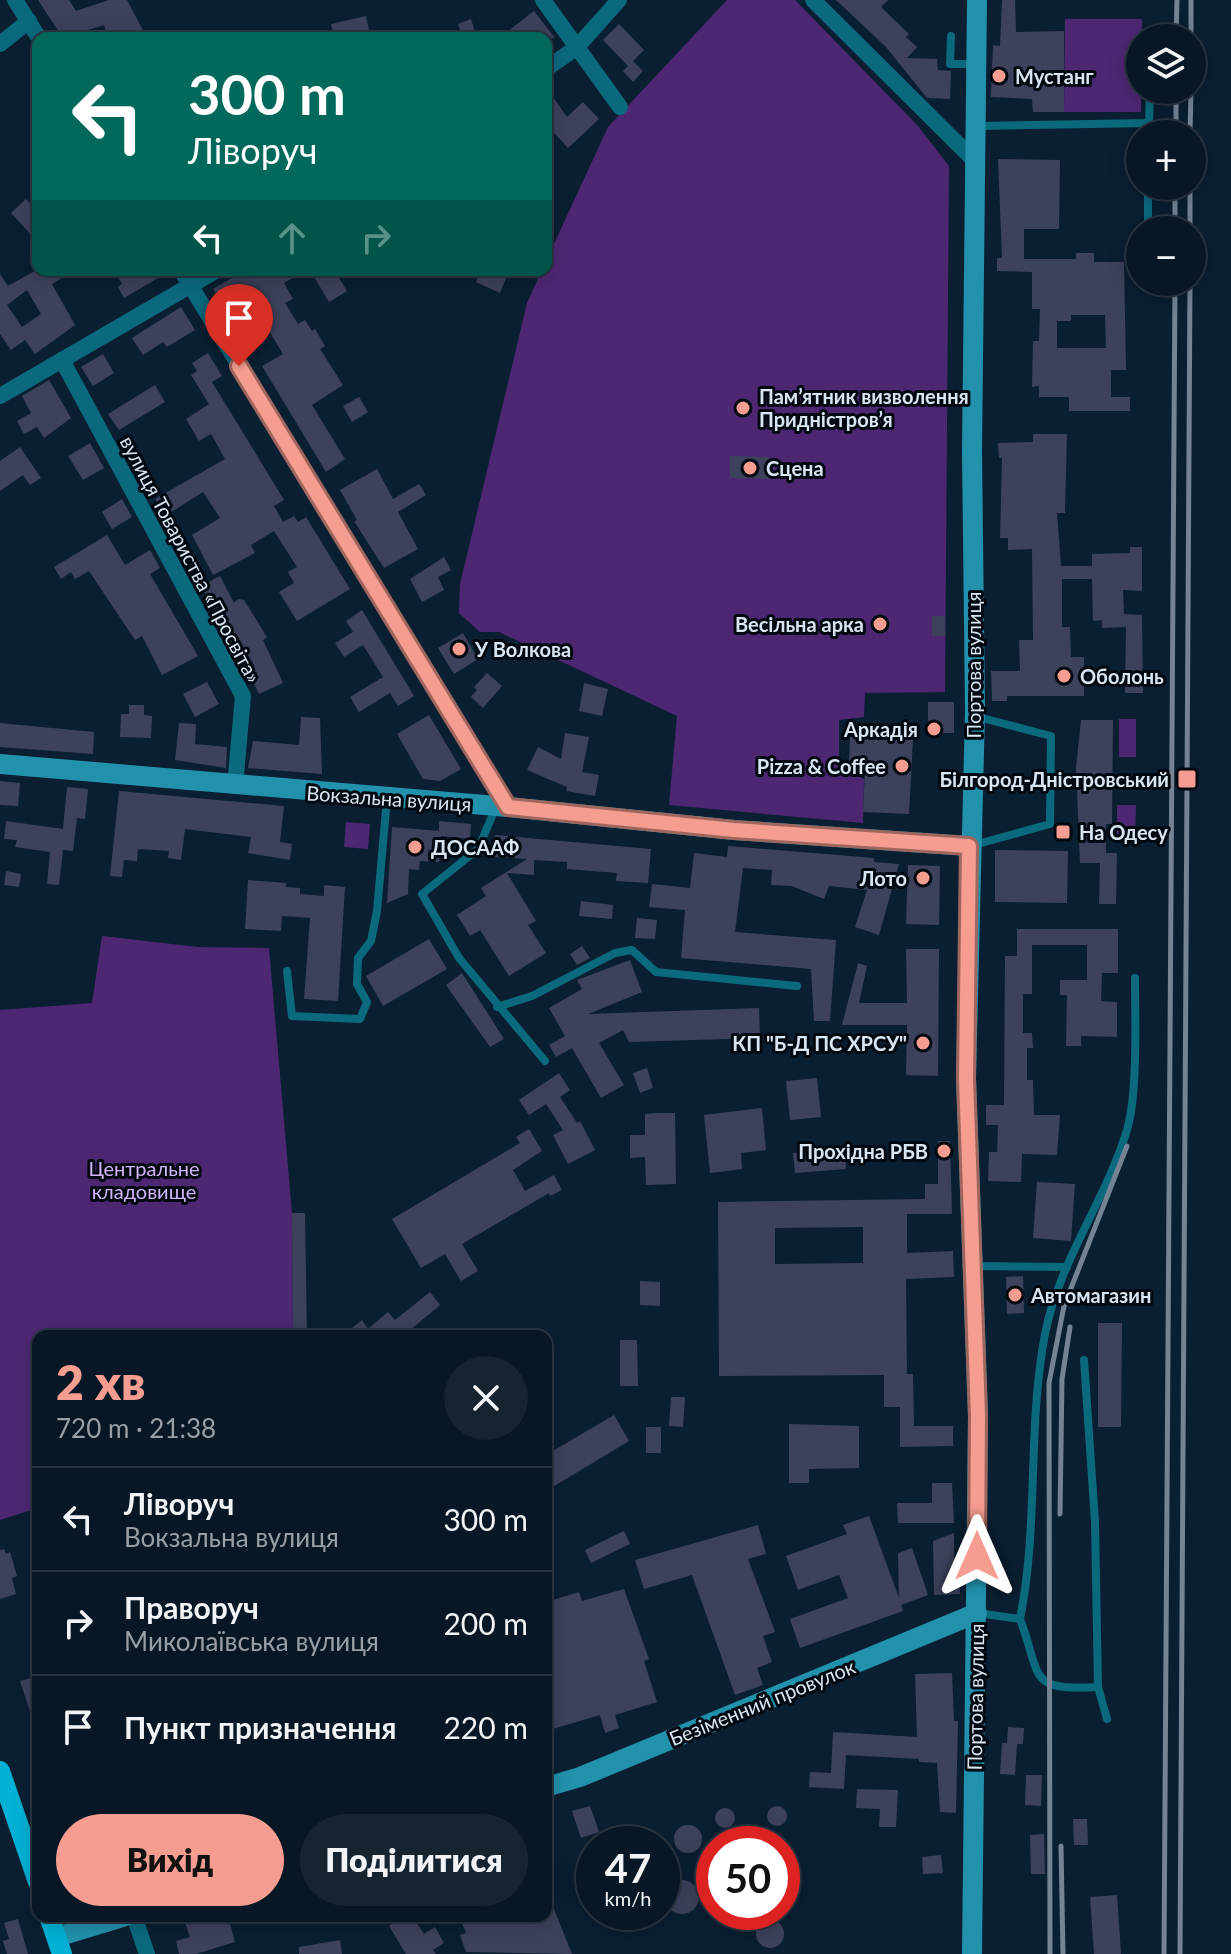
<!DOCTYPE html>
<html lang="uk">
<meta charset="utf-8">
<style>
:root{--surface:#081725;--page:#162432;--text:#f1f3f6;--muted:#989fa7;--line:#293642;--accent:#f59d90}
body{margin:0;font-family:Lato,sans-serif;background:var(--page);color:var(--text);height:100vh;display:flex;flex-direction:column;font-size:30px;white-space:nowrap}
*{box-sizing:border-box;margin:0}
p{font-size:26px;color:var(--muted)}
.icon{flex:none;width:44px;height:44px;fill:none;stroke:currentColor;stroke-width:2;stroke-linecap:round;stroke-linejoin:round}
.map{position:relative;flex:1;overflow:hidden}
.sheet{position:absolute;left:32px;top:1330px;width:520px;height:592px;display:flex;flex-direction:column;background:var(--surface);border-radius:16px;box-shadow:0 4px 20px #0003,0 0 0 2px var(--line)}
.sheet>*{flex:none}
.guide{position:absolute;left:32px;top:32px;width:520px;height:244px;border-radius:16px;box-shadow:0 4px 20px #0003,0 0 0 2px var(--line);background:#00695c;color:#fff;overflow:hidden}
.tools{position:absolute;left:1126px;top:24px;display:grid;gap:16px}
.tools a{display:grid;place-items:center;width:80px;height:80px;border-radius:50%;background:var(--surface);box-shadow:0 4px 20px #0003,0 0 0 2px var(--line);font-size:40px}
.speed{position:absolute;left:576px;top:1826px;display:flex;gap:16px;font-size:40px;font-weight:700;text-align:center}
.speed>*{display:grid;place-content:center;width:104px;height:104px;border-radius:50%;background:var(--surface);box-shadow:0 4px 20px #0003,0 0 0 2px var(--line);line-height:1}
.speed small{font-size:20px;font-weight:400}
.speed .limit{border:12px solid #d22;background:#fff;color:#111}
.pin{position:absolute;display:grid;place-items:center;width:68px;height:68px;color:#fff;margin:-82px -34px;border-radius:50% 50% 50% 0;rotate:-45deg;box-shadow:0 0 8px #0007}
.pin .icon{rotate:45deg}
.me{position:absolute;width:88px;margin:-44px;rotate:0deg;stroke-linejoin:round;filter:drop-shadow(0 0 6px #0008)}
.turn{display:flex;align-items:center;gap:28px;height:168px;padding:0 24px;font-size:36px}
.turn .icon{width:104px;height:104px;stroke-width:2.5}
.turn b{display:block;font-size:56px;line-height:68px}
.lanes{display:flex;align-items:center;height:76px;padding:0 24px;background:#0003;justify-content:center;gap:40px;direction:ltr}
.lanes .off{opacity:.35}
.round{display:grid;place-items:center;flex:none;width:84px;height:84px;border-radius:42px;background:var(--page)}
.headline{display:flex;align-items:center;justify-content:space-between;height:136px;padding:0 24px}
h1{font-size:48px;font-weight:800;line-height:60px;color:var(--accent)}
.cta{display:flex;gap:16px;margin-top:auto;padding:16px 24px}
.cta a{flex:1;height:92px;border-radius:48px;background:var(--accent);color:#111;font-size:32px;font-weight:800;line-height:92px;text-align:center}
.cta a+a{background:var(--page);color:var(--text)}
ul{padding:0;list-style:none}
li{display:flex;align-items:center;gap:24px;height:104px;padding:0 24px;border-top:2px solid var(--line)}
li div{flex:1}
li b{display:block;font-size:30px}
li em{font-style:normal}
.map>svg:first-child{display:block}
.green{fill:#4e2773}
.building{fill:#3d425c;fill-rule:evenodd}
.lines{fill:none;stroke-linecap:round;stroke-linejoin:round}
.lane{stroke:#0b697e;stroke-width:8}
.street{stroke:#0b697e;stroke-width:16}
.secondary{stroke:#2291ac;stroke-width:20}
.primary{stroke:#02b1d5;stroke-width:20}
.rail{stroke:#748494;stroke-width:5}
.route-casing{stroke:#9f665e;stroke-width:20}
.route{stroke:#f59d90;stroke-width:14}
.poi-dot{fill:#f59d90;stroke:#020810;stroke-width:3}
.labels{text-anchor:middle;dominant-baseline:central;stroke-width:6;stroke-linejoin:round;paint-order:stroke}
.poi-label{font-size:20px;font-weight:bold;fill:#d8e5f2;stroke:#020810;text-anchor:start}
.street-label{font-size:20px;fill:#d8e5f2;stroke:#020810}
.park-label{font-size:20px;fill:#d1b5f6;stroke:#020810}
</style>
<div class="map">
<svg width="1231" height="1954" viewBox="0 0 1231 1954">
<rect width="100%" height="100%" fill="#0a1f31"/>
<g class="green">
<polygon points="727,0 795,0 918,126 949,166 945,692 865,693 864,717 839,720 839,766 864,779 863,823 669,805 677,716 499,632 480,632 459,613 460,584 527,303 542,270 546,270 546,261 608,127"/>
<polygon points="1065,19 1142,19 1141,112 1064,112"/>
<rect x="1119" y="719" width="17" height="38"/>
<polygon points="1117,805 1136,805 1135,841 1117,841"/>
<polygon points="346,822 370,824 368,849 344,847"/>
<polygon points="102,936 198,947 269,948 292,1213 293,1336 38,1336 38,1508 0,1520 0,1010 92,1003"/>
</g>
<g class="building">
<polygon points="38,0 69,0 76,11 109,0 127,0 147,38 108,38 104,25 63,38"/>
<polygon points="836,0 888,0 881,7 909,34 906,37 917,47 907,58 937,59 938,70 951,71 950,99 927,98 886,47"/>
<polygon points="1002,0 1015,0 1016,32 1064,31 1064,112 1033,112 1032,99 991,97 993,45 1000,46"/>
<polygon points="534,11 555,38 501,38 512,28"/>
<polygon points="366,16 369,30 334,38 331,24"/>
<polygon points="471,19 477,38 463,38 458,24"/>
<polygon points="619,24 644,50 633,61 643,71 633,82 623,71 628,66 603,40"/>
<polygon points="546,87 567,117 583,102 599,119 568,148 546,124"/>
<path d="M998,159L1060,160L1059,229H1024V259H1076V253H1094V262H1124L1126,370H1111V397H1130V411H1069V397H1039V386L1032,387L1033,341H1039L1040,309H1032V272L997,271V258H1002ZM1071,315H1105L1106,348H1057V321H1071Z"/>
<polygon points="26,199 38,212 38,242 11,213"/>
<path d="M38,269L75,270L52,284L75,325L35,354L25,340L11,350L0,334V274L8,286ZM27,290L41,314L22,327L7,305Z"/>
<polygon points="114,270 170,270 170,271 124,298 118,287 122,284"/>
<polygon points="246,270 306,270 284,283 293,299 285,303 298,324 305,320 312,331 315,329 325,346 320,349 343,385 312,405 345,459 326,472 262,366 283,354 261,318 266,315 253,294 225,310 213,289"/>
<polygon points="310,270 334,270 347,291 329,302"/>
<polygon points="481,270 506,278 500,293 476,282"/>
<polygon points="181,307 195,330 167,347 163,342 143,355 132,338"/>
<polygon points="208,353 222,376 212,382 284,500 274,506 283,522 294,516 298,522 306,517 350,589 297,621 279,592 294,583 288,572 297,567 274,531 251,545 255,553 213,575 192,535 220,518 203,492 165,516 155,499 225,459 211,434 199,441 186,419 209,404 191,375 197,371 192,363"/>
<polygon points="103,354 114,373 93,386 81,367"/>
<polygon points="49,380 71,418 44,438 37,427 24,434 17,421 31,413 22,396"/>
<polygon points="155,385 165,402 119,430 108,414"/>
<polygon points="359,397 368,412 352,422 343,406"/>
<polygon points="1033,434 1067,434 1065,513 1057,513 1061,566 1092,566 1092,554 1130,553 1130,547 1142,547 1142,591 1123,590 1124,614 1142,615 1143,693 1125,693 1126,627 1102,628 1102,620 1093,621 1092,579 1062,579 1062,627 1070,627 1071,657 1084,657 1084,696 1007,696 1007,701 992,701 991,671 1020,671 1019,640 1033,640 1032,549 1008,550 1008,538 1000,538 1002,458 999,458 998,443 1033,442"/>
<polygon points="90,443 104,468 83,480 68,456"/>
<polygon points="20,447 41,478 30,485 23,475 0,491 0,461"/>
<polygon points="730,456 769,457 769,479 730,478"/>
<polygon points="377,469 393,499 419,484 426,495 398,512 418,549 384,568 354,521 357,520 340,490"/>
<polygon points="122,499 132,517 112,529 102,512"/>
<polygon points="107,535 125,565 150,550 160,568 150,574 198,656 162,675 142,636 135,640 89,571 75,579 71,572 61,579 54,567"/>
<polygon points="444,557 451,570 438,577 444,590 422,602 410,579"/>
<polygon points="220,576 234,603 238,599 244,600 267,637 263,640 283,683 259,694 247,669 254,665 218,607 213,609 201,586"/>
<polygon points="362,610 414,696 398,706 390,693 359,712 350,697 383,677 363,645 344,657 335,643 353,632 346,621"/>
<rect x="932" y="616" width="13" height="20"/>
<polygon points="463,633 478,659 454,674 438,648"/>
<polygon points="487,673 502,686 483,708 471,697 477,690 474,687"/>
<polygon points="207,682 219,704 195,717 183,694"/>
<polygon points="584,683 608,689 602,716 579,711"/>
<rect x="928" y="702" width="26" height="31"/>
<polygon points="129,705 144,705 144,715 152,716 151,738 120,737 121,714 129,714"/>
<polygon points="429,715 461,769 440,781 423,779 397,734"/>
<polygon points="301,717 320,718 322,774 248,768 253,741 299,745"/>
<polygon points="1081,720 1113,720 1112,824 1106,824 1106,853 1117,853 1116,904 1099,904 1100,863 1080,863 1076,768"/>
<polygon points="0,723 94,732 93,754 0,747"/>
<polygon points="179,723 196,724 195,744 227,747 226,768 175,760"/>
<polygon points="565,733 589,737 582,772 599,775 595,796 566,791 567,787 527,770 538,747 561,759"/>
<polygon points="850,737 913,739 909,814 863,812 865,769 849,768"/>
<polygon points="0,781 20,783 18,806 0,805"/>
<polygon points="67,787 88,789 85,819 77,818 73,851 63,850 59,885 47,884 50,852 15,847 17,840 4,839 6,821 63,829"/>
<polygon points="119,791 284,806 280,842 292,844 290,860 248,853 251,837 185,829 181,860 168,858 169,851 138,849 137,861 124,860 122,877 110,876"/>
<polygon points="439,821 471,824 470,839 441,836 439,862 420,861 419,870 409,869 408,894 387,903 392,827 439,831"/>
<polygon points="495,835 651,849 648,883 616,881 617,873 567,869 567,862 534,860 534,875 507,873 536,921 528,925 546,953 509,976 480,930 470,936 457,915 486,896 481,888 527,859 494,857"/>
<polygon points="728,846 874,858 874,862 899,864 879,935 855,927 867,890 829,886 824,899 792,886 771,885 772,870 743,868 735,932 836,940 830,1021 814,1021 811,969 681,958 685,910 649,907 652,884 690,888 694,853 727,857"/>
<polygon points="995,850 1068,851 1067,903 995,902"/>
<polygon points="908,865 940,866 939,925 906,924"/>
<polygon points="6,871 21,874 19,887 4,885"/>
<polygon points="248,880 286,883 286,887 300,888 300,894 324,896 324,885 345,887 338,1001 304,999 310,918 282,916 281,931 245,929"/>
<polygon points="581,901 613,905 612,919 579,916"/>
<polygon points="637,918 657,920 655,939 635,938"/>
<polygon points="1017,929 1118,929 1118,973 1102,973 1101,1001 1117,1002 1117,1037 1081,1036 1081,1046 1066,1046 1067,995 1060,995 1060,980 1087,980 1087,945 1032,945 1032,994 1023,994 1023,1033 1032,1033 1033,1048 1027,1048 1027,1080 1033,1080 1034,1115 1060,1115 1057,1155 1022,1154 1021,1182 988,1181 989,1152 997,1152 998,1125 986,1125 986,1105 1004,1105 1005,956 1017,956"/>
<polygon points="429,939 447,969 383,1006 366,976"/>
<polygon points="582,946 590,958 577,965 570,954"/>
<polygon points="906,949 939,949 938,1076 906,1075 907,1025 842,1025 858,963 867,966 859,1003 907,1003"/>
<polygon points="630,960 642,992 588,1014 759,1008 760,1038 629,1042 623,1030 599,1043 624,1085 601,1098 572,1048 556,1057 549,1045 565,1036 549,1008 582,989 577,980"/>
<polygon points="462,973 504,1039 490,1047 446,985"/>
<polygon points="647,1068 653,1088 640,1093 633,1073"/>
<polygon points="559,1073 570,1090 560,1097 577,1123 580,1121 595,1150 568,1164 553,1135 563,1130 546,1104 529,1115 519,1100"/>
<polygon points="817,1078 821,1117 790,1120 786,1081"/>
<polygon points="762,1108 766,1150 741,1153 742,1169 710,1173 704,1115"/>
<polygon points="657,1113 675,1113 676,1184 646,1185 645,1157 630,1158 630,1135 645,1135 645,1114"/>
<polygon points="529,1129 542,1151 513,1170 525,1191 554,1175 562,1190 550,1196 549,1193 462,1244 478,1271 461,1281 445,1254 421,1268 392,1219 520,1143 516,1137"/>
<path d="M938,1141H950L952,1214H907V1253L953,1251L954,1277L906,1279L907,1374H913L914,1426H953V1446L900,1447V1407H884V1375L719,1376L718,1202L925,1199V1184H938ZM863,1227V1263L775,1264V1228Z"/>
<polygon points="845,1149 846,1169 795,1173 793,1153"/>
<polygon points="1037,1182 1075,1184 1071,1241 1033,1238"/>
<polygon points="292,1213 305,1213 307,1336 293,1336"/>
<polygon points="1023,1276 1024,1313 1007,1314 1006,1277"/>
<polygon points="640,1281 660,1282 660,1306 640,1305"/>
<polygon points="430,1292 440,1305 403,1336 342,1336 362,1320 368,1329 388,1312 395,1320"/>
<polygon points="1098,1323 1122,1323 1121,1427 1098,1427"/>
<polygon points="620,1340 637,1340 638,1386 620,1386"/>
<polygon points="671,1397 685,1397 683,1427 669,1426"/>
<polygon points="614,1415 629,1441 546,1491 546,1455"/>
<polygon points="789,1424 859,1426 859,1468 809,1469 809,1483 789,1483"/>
<rect x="646" y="1427" width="15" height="26"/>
<polygon points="932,1483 952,1483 954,1523 898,1523 897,1503 932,1503"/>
<polygon points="869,1516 899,1598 898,1553 912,1548 928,1595 901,1605 903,1611 800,1648 790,1619 848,1598 839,1575 798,1590 786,1556 847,1534 843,1525"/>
<polygon points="758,1525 766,1554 748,1559 775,1632 763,1636 772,1662 757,1668 763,1685 735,1695 692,1575 644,1589 635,1560"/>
<polygon points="624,1531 630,1544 591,1563 585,1550"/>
<polygon points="954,1533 954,1574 959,1573 960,1594 934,1595 933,1541"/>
<polygon points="4,1549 6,1554 10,1552 17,1576 12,1578 16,1594 0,1599 0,1550"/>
<polygon points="624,1589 649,1659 644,1661 657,1702 615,1715 619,1728 605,1733 600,1715 546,1731 546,1602 579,1592 582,1601"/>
<polygon points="952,1673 954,1721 958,1721 956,1813 940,1812 937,1763 919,1762 919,1759 846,1755 844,1789 809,1787 810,1772 831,1773 833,1732 917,1737 915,1674"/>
<polygon points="38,1676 38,1727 35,1727 20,1681"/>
<polygon points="1008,1727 1024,1728 1023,1744 1017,1744 1015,1775 1000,1774 1002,1743 1007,1743"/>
<polygon points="1026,1775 1042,1775 1041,1806 1025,1805"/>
<polygon points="857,1789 898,1790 896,1827 879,1827 880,1809 856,1808"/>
<polygon points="590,1806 599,1832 581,1838 572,1811"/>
<circle cx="777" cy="1816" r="10"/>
<circle cx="725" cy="1818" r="10"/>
<polygon points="1073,1819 1087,1819 1088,1845 1074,1845"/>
<circle cx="688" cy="1839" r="14"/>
<polygon points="1044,1834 1045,1874 1031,1874 1030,1835"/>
<polygon points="782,1840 795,1858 793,1865 782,1875"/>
<polygon points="941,1855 943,1873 923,1874 922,1857"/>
<circle cx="682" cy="1897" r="17"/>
<polygon points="546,1889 572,1954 466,1952 460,1935 466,1933 459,1916 546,1916"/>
<polygon points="1117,1895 1121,1954 1094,1954 1090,1897"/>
<polygon points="207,1916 228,1916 235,1942 196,1954 179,1954 176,1941 190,1937 185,1922"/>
<polygon points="392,1916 412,1916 424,1934 435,1927 444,1943 433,1950 436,1954 406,1954 389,1926 395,1921"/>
<polygon points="18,1919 28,1954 7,1954 3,1941 9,1939 4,1923"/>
<circle cx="770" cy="1934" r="14"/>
<polygon points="340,1940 342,1954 299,1954 299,1947"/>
</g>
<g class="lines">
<g class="lane">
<polyline points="951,36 950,64 975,64"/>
<polyline points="1149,123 1150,90"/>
<polyline points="977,126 1149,123 1149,134"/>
<polyline points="1148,230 1148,186"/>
<polyline points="496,807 478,849 422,894 459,958 545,1061"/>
<polyline points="974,845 1050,824 1051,736 978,717"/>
<polyline points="287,971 292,1016 360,1019 367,1002 357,984 358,958 371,941 377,911 387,798"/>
<polyline points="497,1007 532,996 615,953 632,950 656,972 797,986"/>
<polyline points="973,1266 1067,1267"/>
<polyline points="1084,1360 1095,1522 1098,1687 1107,1719"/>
<path d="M977,1613L1020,1619C1042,1677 1026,1691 1098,1687"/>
<path d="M1020,1619C1039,1525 1027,1428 1045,1334C1059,1261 1106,1200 1127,1130C1138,1092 1135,1020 1135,978"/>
</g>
<g class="street">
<polyline points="15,0 39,38"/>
<polyline points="543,0 620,107"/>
<polyline points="813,0 976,162"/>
<polyline points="0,44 29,21"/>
<polyline points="546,69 577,47 619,0"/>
<polyline points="181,270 508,807"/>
<polyline points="62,360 243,696 235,786"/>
<polyline points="0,396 217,270"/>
<polyline points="134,1916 147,1954"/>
</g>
<g class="secondary">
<polyline points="0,764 508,807 734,830 969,846"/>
<polyline points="546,1787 580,1777 977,1613"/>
<polyline points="57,1937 126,1916"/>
<polyline points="972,1954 978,1416 966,1078 975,711 972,451 977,0"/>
</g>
<g class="primary">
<polyline points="0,1771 38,1882"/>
<polyline points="49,1916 62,1954"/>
</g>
<g class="rail">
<polyline points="1176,38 1177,0"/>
<polyline points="1191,38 1191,0"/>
<polyline points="1176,134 1176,90"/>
<polyline points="1190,134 1191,90"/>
<polyline points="1175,230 1175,186"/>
<polyline points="1190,230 1190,186"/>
<polyline points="1060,1514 1062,1379 1070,1327"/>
<polyline points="1061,1846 1063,1954"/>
<polyline points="1050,1954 1049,1383 1064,1306 1127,1146"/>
<polyline points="1164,1954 1175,282"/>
<polyline points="1180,1954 1190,282"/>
</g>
</g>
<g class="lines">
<g class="route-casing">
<polyline id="route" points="239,366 508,807 734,830 969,846 966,1078 978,1416 977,1556"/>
</g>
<use href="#route" class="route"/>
</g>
<g class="poi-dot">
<circle cx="999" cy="76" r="8"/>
<circle cx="743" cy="408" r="8"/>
<circle cx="750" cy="468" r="8"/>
<circle cx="880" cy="624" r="8"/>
<circle cx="459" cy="649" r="8"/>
<circle cx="1064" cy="676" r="8"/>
<circle cx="934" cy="729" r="8"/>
<circle cx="902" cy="766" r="8"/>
<rect x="1177" y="769" width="20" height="20" rx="4"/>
<rect x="1055" y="824" width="16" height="16" rx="4"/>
<circle cx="415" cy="847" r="8"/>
<circle cx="923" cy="878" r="8"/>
<circle cx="923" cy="1043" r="8"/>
<circle cx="944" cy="1151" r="8"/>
<circle cx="1015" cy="1295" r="8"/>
</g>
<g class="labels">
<g class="poi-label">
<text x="1015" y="76">Мустанг</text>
<text x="759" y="396">Пам’ятник визволення<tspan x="759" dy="23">Придністров’я</tspan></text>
<text x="766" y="468">Сцена</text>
<text x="864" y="624" text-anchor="end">Весільна арка</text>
<text x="475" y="649">У Волкова</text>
<text x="1080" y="676">Оболонь</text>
<text x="918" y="729" text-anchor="end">Аркадія</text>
<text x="886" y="766" text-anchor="end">Pizza &amp; Coffee</text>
<text x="1169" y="779" text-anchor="end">Білгород-Дністровський</text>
<text x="1079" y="832">На Одесу</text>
<text x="431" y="847">ДОСААФ</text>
<text x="907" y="878" text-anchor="end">Лото</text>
<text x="907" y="1043" text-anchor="end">КП "Б-Д ПС ХРСУ"</text>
<text x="928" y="1151" text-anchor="end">Прохідна РБВ</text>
<text x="1031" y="1295">Автомагазин</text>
</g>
<g class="street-label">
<text transform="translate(191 559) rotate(62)">вулиця Товариства «Просвіта»</text>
<text transform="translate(973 665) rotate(-90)">Портова вулиця</text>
<text transform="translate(389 798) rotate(4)">Вокзальна вулиця</text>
<text transform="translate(975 1697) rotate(-89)">Портова вулиця</text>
<text transform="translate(762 1702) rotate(-22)">Безіменний провулок</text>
</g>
<g class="park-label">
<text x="144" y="1168">Центральне<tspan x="144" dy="23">кладовище</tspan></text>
</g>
</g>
</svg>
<div class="tools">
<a><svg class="icon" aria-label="layers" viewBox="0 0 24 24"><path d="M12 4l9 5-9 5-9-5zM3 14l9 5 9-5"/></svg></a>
<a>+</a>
<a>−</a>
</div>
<div class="speed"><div>47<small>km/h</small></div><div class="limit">50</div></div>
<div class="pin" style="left:239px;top:366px;background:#d93025"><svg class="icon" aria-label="arrive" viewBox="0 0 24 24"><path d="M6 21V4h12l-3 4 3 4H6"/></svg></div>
<svg class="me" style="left:977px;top:1556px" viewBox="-20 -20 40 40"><path d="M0-17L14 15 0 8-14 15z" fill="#f59d90" stroke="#fff" stroke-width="4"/></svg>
<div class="guide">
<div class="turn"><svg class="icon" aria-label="left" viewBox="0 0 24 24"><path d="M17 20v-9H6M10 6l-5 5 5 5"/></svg><div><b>300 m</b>Ліворуч</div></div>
<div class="lanes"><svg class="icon" aria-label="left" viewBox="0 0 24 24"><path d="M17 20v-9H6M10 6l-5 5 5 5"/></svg><svg class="icon off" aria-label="ahead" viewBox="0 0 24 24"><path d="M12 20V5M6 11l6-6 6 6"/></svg><svg class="icon off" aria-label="right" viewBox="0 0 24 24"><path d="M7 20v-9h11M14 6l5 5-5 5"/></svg></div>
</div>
<section class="sheet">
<div class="headline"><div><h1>2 хв</h1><p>720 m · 21:38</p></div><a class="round"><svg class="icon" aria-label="close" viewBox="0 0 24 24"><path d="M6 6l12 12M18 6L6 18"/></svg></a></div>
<ul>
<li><svg class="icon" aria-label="left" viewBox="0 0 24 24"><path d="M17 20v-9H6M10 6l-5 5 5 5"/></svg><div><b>Ліворуч</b><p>Вокзальна вулиця</p></div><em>300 m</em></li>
<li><svg class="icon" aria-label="right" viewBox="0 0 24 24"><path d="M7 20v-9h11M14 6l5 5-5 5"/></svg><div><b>Праворуч</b><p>Миколаївська вулиця</p></div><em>200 m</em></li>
<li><svg class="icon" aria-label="arrive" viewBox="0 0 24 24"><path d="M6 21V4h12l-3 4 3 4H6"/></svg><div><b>Пункт призначення</b></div><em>220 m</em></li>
</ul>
<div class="cta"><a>Вихід</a><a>Поділитися</a></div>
</section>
</div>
